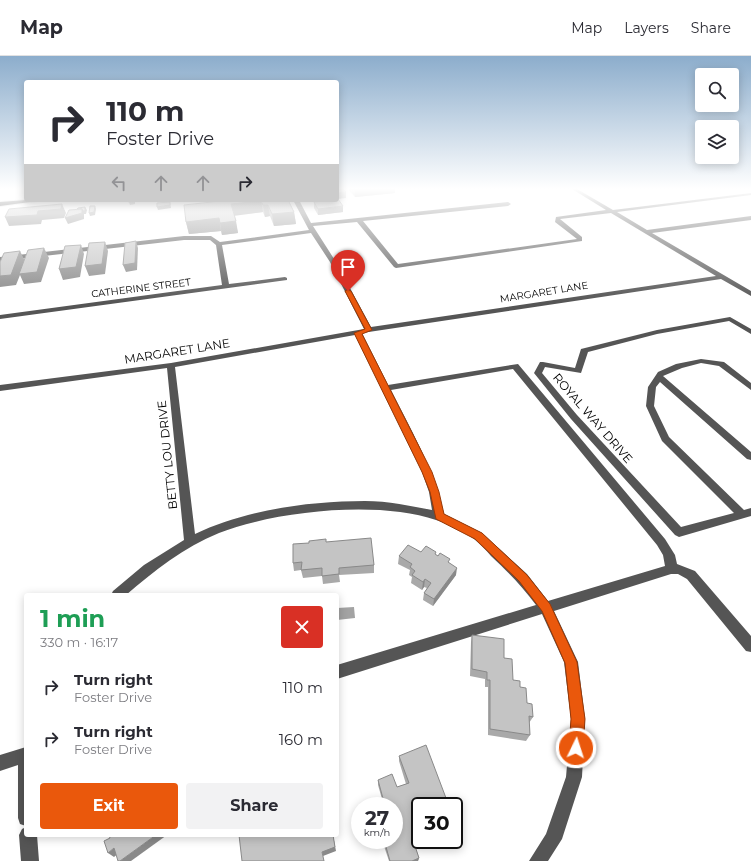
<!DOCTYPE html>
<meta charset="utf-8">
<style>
:root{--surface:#fff;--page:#f2f2f3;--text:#2b2b33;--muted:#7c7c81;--line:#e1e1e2;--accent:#ea580c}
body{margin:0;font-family:Montserrat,sans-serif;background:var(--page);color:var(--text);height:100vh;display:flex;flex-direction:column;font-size:15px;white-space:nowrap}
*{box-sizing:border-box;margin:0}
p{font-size:13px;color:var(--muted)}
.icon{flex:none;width:22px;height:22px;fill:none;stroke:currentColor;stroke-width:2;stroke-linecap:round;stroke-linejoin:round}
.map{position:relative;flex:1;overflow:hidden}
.details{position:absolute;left:24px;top:537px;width:315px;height:244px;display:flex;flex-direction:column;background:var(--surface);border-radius:4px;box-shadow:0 2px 10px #0003}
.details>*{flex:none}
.hud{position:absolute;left:24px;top:24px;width:315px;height:122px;border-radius:4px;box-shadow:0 2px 10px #0003;background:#fff;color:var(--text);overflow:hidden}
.fabs{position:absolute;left:695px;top:12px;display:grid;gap:8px}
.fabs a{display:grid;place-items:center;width:44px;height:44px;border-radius:4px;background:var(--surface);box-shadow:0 2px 10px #0003;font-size:20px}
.speed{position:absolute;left:351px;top:741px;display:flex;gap:8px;font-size:20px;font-weight:700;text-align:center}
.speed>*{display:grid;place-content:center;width:52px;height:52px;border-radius:50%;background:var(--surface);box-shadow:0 2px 10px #0003;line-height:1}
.speed small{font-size:10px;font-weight:400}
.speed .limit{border:2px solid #111;border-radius:6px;background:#fff;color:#111}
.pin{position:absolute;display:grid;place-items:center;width:34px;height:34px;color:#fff;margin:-41px -17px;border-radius:50% 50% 50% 0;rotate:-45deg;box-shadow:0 0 4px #0007}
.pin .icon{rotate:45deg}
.me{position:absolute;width:44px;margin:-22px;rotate:4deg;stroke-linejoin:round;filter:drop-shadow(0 0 3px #0008)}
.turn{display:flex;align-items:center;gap:14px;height:84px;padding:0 16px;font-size:18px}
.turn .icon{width:52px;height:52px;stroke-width:2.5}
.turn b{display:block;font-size:28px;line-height:34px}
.lanes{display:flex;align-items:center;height:38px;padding:0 16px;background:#0003;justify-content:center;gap:20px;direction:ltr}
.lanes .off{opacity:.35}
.round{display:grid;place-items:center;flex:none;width:42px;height:42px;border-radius:4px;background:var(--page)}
.overview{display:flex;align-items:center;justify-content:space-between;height:68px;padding:0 16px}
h1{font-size:24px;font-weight:700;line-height:30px;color:#1e9e55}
.primary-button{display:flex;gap:8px;margin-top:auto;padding:8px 16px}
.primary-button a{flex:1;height:46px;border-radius:4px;background:var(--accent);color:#fff;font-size:16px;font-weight:700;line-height:46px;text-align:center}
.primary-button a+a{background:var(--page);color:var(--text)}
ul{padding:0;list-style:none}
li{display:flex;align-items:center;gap:12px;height:52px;padding:0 16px}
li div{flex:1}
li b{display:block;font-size:15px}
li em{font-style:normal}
header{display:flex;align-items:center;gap:24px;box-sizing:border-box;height:56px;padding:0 20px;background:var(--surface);border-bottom:1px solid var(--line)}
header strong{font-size:19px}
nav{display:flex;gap:22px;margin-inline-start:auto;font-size:14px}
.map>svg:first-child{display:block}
.water{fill:#a3a3a3}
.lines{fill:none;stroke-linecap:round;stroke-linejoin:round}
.major-casing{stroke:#dbdbdb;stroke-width:2}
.minor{fill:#555;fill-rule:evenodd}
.major{fill:#000;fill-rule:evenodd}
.wall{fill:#a9a9a9}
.shaded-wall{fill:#898989}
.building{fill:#c4c4c4;stroke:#898989}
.route{fill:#ea580c;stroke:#983908}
.labels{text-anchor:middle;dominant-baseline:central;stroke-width:3;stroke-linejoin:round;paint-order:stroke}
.far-street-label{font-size:10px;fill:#000;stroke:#fff}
.street-label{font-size:12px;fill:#000;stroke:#fff}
</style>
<header>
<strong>Map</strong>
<nav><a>Map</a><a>Layers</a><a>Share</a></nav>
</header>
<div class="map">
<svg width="751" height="805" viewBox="0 0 751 805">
<rect width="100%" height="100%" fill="#fff"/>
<polygon class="water" points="354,551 355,562 337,564 337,552"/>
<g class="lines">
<g class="major-casing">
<polygon id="major" points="26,144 45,144 0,150 0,146"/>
</g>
<g class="minor">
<path d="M572,133H577L613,154L751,137V139L617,156L647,174L751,160V164L652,177L751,235V240L721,223L362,277L388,329L518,308L665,483L675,499L677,508L695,515L751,580V596L746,595L687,523L678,518H671L554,555L578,606L585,663L582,721L562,783L548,805H529L546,778L566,721L571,663L564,606L542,558L337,623V609L536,549C522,530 508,516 491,500C486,494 480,488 474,483C465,477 447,467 436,464C378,444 275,455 219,477C184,491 154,515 126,539H111L113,535L144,509L184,484L167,312L0,335V329L171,307L364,273L330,206L311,177L222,189L229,228L285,221L287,222V224L0,263V259L222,229L216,189L210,184H184L0,205V201L184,180H211L220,186L309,174L293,144H299L311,167L508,146L511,148L508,150L363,165L398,208L577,183L555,166L556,161L606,154ZM611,157L716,220L371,271L336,206L313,170L357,166L394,211L396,212L582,185V181L560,163ZM355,279L422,416L429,436L432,454C411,450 388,445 365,445C309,445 246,454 195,478L175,311ZM513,313L657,489L663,499L665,510L548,545L527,518L482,477L444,458C434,413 411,374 391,334Z"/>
<polygon points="730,261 751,273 751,278 729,265 657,278 588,296 581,317 545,311 542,317 577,359 681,471 734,457 662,385 646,350 648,331 658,316 676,308 701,303 724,306 751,327 751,334 719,310 701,307 682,312 663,320 751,396 751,404 747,403 660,326 656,331 654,350 669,381 744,454 751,452 751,460 679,481 675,479 571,363 534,317 540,306 543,306 575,312 581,293 657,274"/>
<polygon points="26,691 26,770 20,768 18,762 18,709 0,715 0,699"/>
<polygon points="26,771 26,779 37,779 39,805 21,805 19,779 22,773"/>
</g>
<use href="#major" class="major"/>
</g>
<g class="wall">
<polygon points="348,133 395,133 395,137 355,141"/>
<polygon points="213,144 225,144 225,145 288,144 294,156 296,168 274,170 270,160 265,161 263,156 234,159 238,177 222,179 221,175 189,178 186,166 213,146"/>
<polygon points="314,146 343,156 318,159 314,152"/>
<polygon points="326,486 374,509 374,517 339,519 340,526 323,528 322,520 303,522 301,514 294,515 293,507"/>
<polygon points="421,496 436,499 449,507 456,519 433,550 423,544 424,537 427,532 424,531 422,534 411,527 412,521 409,519 410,514 398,508 399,500"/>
<polygon points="472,579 504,602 513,624 520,631 533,661 529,667 530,679 526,685 488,679 488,631 485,631 485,623 470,620 471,586"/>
<polygon points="399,700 420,750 420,784 422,784 414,787 419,802 418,805 389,805 382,784 394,784 394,750 384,750 378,729 378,724 397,731 406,728 399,705"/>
</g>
<g class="shaded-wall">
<polygon points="355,133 395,133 395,137 355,141"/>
<polygon points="346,136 346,142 337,143 337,137"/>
<polygon points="135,144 135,148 130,149 129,146"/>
<polygon points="213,144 225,144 225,145 214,147"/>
<polygon points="261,145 263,156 233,160 231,148"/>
<polygon points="170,146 171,152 158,154 157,151"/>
<polygon points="62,148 66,157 64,162 42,164 41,168 9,170 5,161"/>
<polygon points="263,149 268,149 270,160 265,161"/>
<polygon points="95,150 96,153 95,159 90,160 89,157"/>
<polygon points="343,150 343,156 318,159 318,153"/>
<polygon points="85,151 87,154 86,158 84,158 84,163 68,168 65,162"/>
<polygon points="294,156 296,168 274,170 272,158"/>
<polygon points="219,162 221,175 189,178 186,166"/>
<polygon points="236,165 238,177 222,179 220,167"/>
<polygon points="136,185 138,192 137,214 126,216 123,209"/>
<polygon points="105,186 108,195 105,218 89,220 85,210"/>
<polygon points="81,189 84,198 80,221 63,224 59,213"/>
<polygon points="44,192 49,202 41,226 24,228 20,219 16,229 0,231 0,220 20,195 25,205"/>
<polygon points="457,512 456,519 433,550 434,543"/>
<polygon points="425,523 424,531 422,534 423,526"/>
<polygon points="156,779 167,779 131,805 120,805"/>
<polygon points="333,779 336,795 323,800 324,805 322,796"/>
<polygon points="420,781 420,784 422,784 412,788 413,784"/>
<polygon points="114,792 120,796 114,801 108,797"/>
<polygon points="419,802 418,805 412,805"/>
</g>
<g class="building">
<polygon points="337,133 343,133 346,136 337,137"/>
<polygon points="337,143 338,143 343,150 318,153 314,146 337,144"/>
<rect x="129" y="144" width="5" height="2"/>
<polygon points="230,144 288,144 294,156 272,158 268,149 263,149 261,145 231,148 236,165 220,167 219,162 186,166 184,149"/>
<polygon points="170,146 170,149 157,151 157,147"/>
<polygon points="62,148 61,153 38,155 37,159 5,161 9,153"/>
<polygon points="90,150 95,150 94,156 89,157"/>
<polygon points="85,151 85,155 83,155 82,153 77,153 78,152"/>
<polygon points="82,153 82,157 65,162 69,154"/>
<polygon points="136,185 135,207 123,209 125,187"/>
<polygon points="105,186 102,208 85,210 89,187"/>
<polygon points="81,189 76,211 59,213 65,190"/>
<polygon points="44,192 37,216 19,218 28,194"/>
<polygon points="20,195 11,219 0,220 0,206 4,197"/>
<polygon points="371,482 374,509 339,512 339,518 322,520 322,512 301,514 302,506 293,507 293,488 309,487 309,485 326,483 326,486"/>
<polygon points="408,489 421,496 426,490 436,496 435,498 438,500 440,497 450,503 448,506 457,512 434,543 424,537 431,527 425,523 423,526 412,519 415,515 410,511 412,508 399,500"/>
<polygon points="472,579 504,583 504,602 512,603 513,624 520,625 520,631 526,632 527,647 532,648 533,661 529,660 530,679 490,673 490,624 487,624 487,616 472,613"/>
<polygon points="426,689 449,750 420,750 420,781 413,784 419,802 412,805 390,805 384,784 394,784 394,750 385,750 378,724 392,718 397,731 409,727 399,700"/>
<polygon points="454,762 456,769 454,770"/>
<polygon points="109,779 156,779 120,805 118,805 114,792 108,797 104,785 110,782"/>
<polygon points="239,779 333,779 335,791 322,796 324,805 242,805"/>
</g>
<linearGradient id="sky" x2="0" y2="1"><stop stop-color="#8cadcc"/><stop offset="0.54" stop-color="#fff"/><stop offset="1" stop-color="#fff" stop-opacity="0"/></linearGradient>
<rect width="751" height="246" fill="url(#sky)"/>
<polygon class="route" points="348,233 351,235 372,274 362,278 432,416 439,436 444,458 482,477 527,519 550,548 577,606 585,663 583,692 581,697 576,699 571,697 569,692 571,663 565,607 542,555 519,525 475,483 436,463 430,436 422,416 354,277 365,273 345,235"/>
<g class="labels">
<g class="far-street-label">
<text transform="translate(141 232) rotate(-7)">CATHERINE STREET</text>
<text transform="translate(544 236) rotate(-9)">MARGARET LANE</text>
</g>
<g class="street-label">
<text transform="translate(177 295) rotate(-9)">MARGARET LANE</text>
<text transform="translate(593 362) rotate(49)">ROYAL WAY DRIVE</text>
<text transform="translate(167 399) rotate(-96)">BETTY LOU DRIVE</text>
</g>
</g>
</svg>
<div class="fabs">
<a><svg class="icon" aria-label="search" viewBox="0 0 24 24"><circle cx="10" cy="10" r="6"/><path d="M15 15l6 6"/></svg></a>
<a><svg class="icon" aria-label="layers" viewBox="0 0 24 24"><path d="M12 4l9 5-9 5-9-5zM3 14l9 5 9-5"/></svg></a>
</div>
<div class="speed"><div>27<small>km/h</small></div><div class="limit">30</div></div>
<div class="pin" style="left:348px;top:235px;background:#d93025"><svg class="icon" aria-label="arrive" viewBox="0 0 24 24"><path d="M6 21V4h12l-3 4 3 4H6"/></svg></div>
<svg class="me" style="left:576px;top:692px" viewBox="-20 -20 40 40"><circle r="17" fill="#ea580c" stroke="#fff" stroke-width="3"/><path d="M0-11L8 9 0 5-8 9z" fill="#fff"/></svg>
<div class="hud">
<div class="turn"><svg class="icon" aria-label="right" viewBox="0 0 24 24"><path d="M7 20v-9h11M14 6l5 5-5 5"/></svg><div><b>110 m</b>Foster Drive</div></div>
<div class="lanes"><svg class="icon off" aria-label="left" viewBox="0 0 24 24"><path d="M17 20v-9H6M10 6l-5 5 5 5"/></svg><svg class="icon off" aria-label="ahead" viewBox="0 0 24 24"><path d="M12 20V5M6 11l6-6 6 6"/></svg><svg class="icon off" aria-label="ahead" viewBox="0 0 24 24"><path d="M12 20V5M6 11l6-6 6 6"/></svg><svg class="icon" aria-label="right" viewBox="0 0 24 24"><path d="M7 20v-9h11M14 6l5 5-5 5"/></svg></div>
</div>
<section class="details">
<div class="overview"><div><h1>1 min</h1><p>330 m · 16:17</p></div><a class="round" style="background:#d93025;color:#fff"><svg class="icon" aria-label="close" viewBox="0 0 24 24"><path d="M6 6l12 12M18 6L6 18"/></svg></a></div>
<ul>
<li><svg class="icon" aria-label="right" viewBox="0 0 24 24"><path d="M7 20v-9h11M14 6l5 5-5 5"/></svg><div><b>Turn right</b><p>Foster Drive</p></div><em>110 m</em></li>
<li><svg class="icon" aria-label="right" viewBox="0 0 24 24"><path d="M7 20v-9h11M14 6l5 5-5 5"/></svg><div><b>Turn right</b><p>Foster Drive</p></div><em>160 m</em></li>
</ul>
<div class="primary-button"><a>Exit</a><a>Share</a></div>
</section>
</div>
